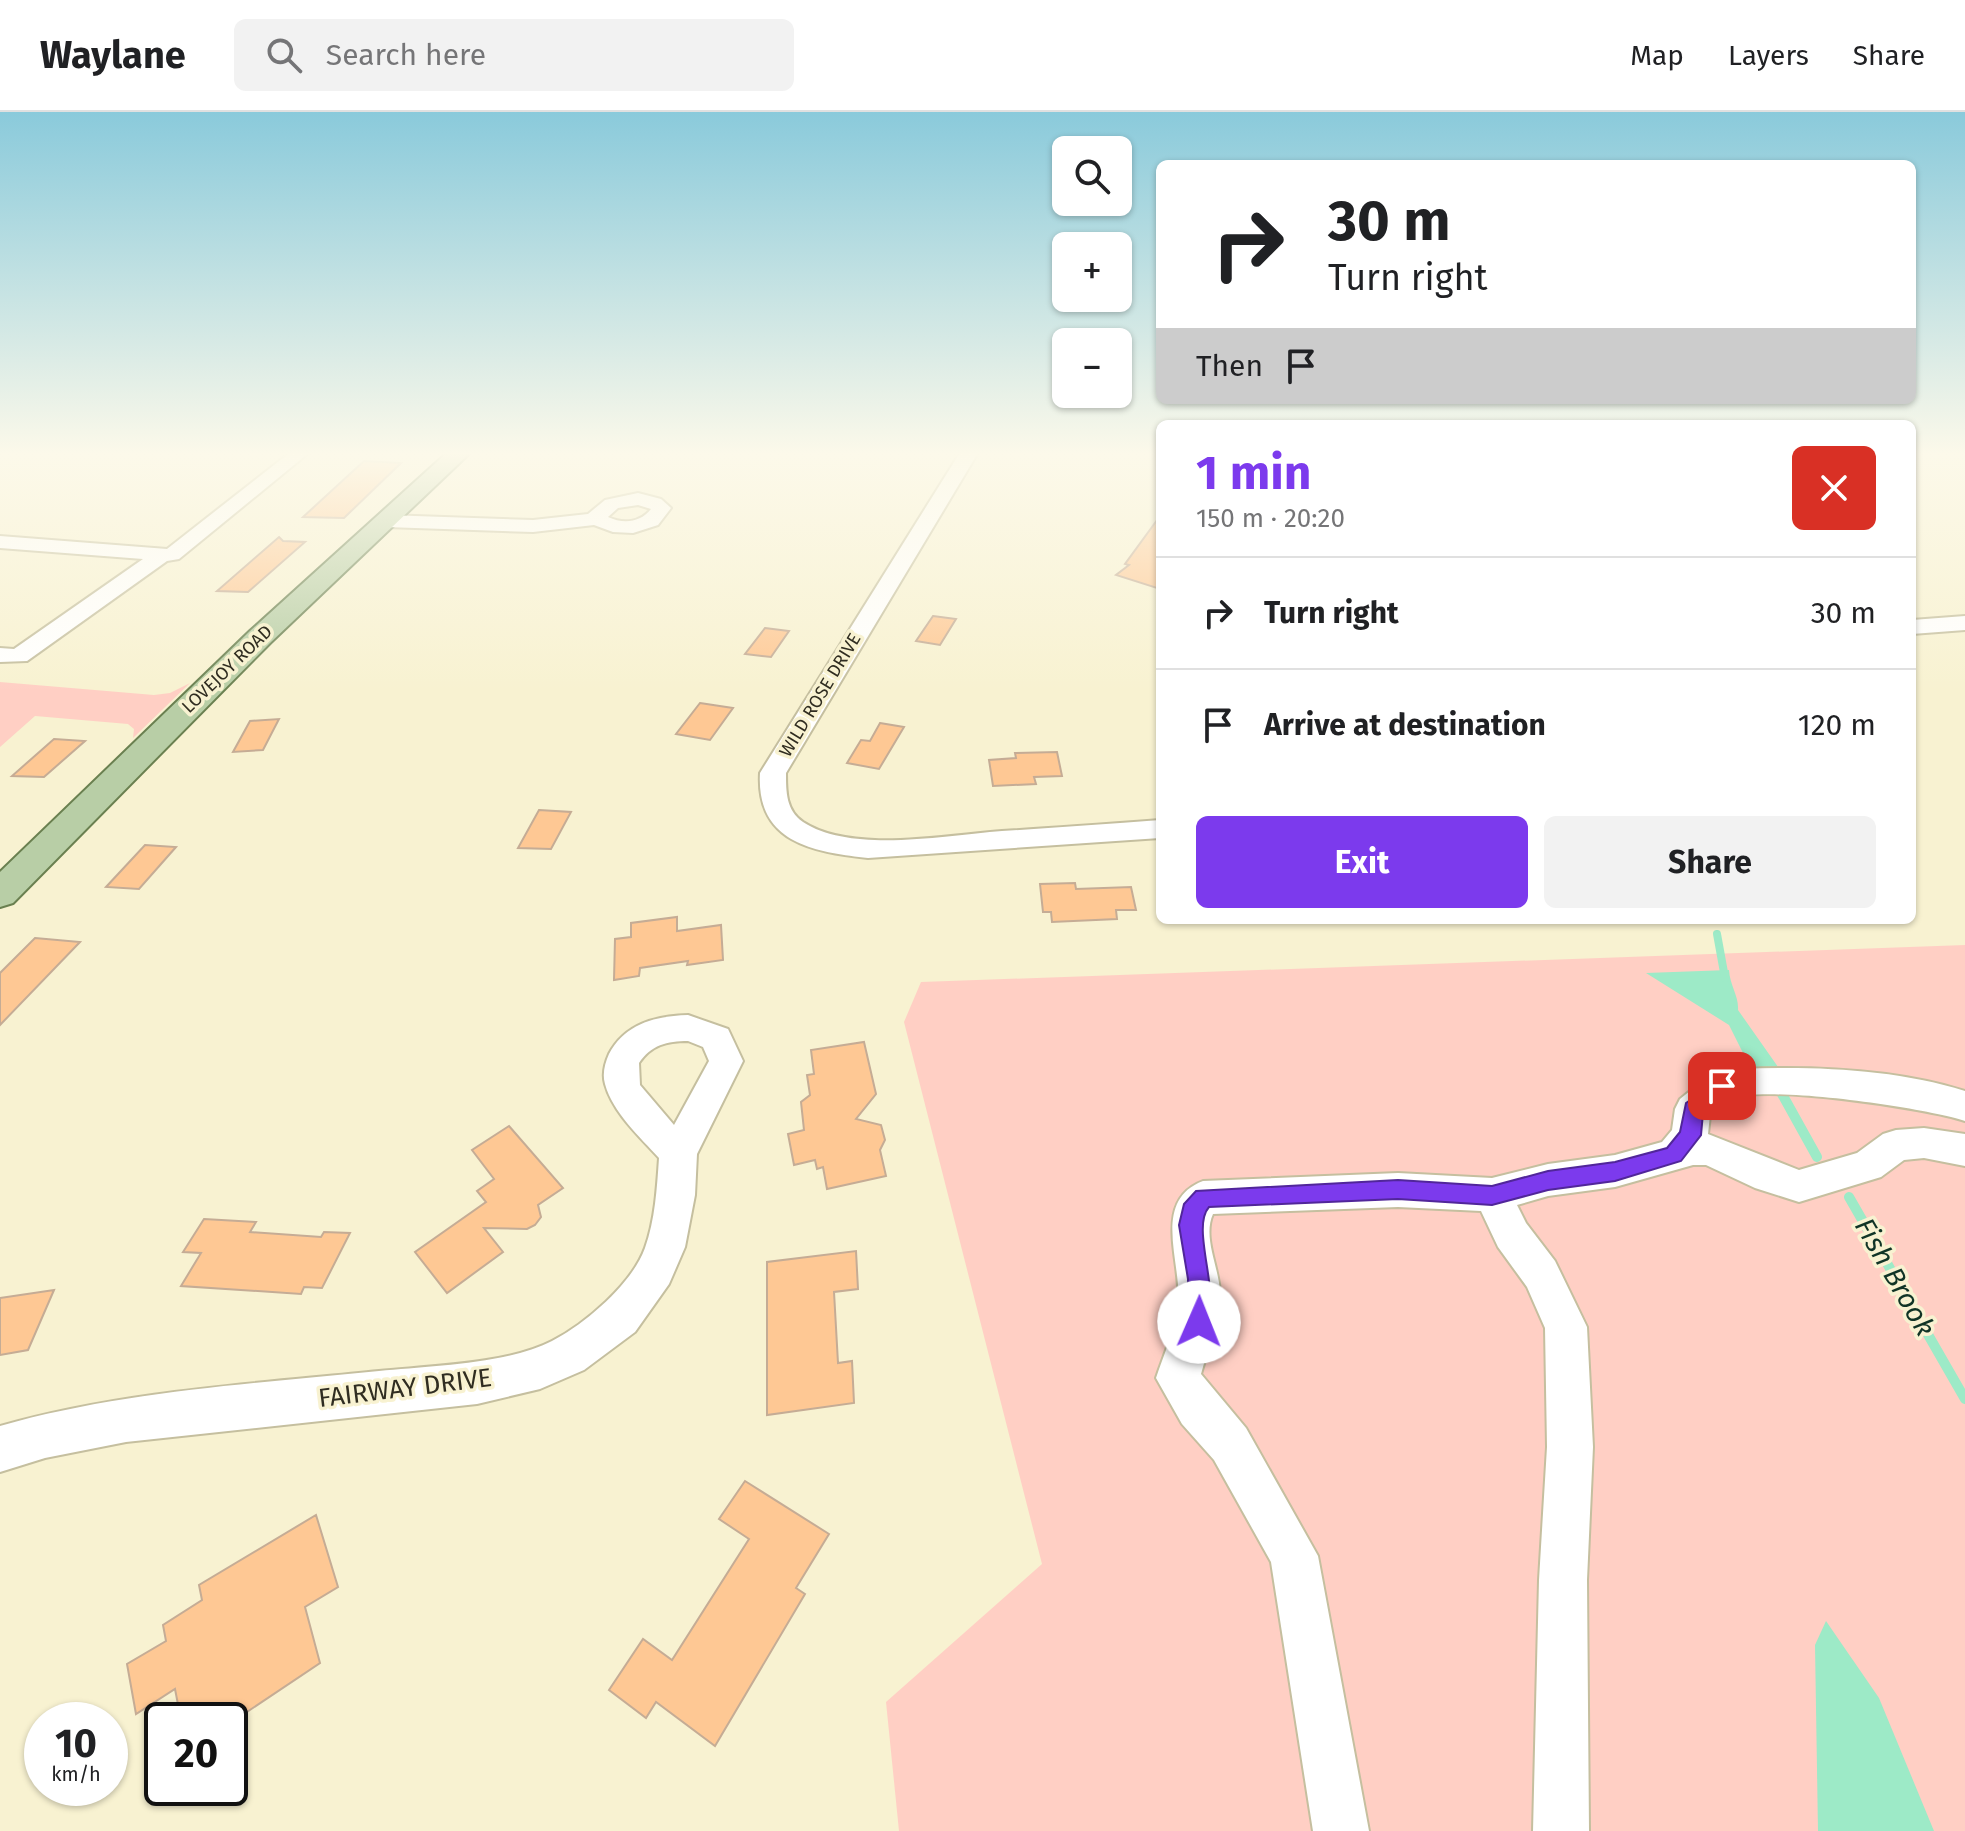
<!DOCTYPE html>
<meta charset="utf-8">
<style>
:root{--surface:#fff;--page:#f2f2f2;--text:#202124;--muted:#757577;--line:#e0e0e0;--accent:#7c3aed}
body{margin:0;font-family:"Fira Sans",sans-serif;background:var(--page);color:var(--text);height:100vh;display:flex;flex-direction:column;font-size:30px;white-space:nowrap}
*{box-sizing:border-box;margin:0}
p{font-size:26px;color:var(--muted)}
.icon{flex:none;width:44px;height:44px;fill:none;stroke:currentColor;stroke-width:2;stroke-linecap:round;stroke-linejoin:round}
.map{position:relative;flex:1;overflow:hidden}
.side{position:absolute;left:1156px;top:308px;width:760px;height:504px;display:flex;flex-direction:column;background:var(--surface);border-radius:12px;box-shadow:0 2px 6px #0004}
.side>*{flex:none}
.banner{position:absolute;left:1156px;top:48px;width:760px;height:244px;border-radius:12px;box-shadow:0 2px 6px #0004;background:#fff;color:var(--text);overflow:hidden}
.controls{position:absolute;left:1052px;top:24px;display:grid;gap:16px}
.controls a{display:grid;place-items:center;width:80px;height:80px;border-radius:12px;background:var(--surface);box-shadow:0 2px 6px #0004;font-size:40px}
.speed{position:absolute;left:24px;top:1590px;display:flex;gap:16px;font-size:40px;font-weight:700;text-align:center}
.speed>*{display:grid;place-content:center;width:104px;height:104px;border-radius:50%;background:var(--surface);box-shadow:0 2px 6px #0004;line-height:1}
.speed small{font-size:20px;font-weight:400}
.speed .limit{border:4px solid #111;border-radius:12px;background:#fff;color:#111}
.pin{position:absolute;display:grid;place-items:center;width:68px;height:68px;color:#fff;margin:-34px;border-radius:16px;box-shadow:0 4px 12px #0006}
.me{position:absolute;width:88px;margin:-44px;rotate:1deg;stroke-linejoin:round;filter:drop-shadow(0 0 6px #0008)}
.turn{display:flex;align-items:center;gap:28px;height:168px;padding:0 40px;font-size:36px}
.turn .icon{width:104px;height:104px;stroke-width:2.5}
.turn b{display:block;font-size:56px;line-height:68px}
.then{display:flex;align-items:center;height:76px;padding:0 40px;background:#0003;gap:16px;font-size:30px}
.round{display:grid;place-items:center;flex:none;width:84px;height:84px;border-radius:12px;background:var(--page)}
.summary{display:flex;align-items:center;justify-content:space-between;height:136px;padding:0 40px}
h1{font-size:48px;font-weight:700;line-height:60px;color:var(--accent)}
.button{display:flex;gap:16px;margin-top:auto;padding:16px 40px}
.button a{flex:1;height:92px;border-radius:12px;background:var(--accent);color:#fff;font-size:32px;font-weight:700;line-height:92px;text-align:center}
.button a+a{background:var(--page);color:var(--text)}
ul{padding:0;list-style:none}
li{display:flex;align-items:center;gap:24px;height:112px;padding:0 40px;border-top:2px solid var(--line)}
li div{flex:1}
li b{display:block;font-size:30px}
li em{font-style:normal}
header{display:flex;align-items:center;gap:48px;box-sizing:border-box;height:112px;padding:0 40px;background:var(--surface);border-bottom:2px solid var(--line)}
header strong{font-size:38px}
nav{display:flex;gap:44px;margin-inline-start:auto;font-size:28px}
.search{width:560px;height:72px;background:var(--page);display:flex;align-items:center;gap:20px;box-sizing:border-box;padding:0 28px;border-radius:12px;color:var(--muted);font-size:30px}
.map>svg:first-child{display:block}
.green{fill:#ffcfc4}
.water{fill:#9deac7}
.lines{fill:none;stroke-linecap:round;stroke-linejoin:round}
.stream-far1{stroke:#9deac7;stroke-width:8}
.stream{stroke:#9deac7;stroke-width:10}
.building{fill:#fec894;stroke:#c5ac95;stroke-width:2}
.minor-casing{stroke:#c5bf9f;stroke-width:4}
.major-casing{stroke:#6a8050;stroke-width:4}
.minor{fill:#fff;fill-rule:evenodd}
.major{fill:#b8cea6;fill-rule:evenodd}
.route{fill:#7c3aed;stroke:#51269a;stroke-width:2}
.labels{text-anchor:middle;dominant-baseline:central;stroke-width:7;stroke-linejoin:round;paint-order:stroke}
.far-street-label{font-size:18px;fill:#302d21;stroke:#f8f2d1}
.near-street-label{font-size:26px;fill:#302d21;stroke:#f8f2d1}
.near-water-label{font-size:28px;font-style:italic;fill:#103426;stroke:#f8f2d1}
</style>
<header>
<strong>Waylane</strong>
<div class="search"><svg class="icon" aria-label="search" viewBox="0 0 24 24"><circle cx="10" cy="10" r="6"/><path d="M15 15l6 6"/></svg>Search here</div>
<nav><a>Map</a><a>Layers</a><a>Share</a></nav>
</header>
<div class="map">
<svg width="1965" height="1719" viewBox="0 0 1965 1719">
<rect width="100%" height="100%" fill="#f8f2d1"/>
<g class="green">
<polygon points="0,570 154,583 170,581 190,571 133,626 134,617 128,612 35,604 0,635"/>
<polygon points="1965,833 1965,1719 899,1719 886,1590 1042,1452 904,910 921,870"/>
</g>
<g class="water">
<path d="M1729,858C1730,874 1739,884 1738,898L1783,962L1765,960L1749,953L1729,913L1646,861Z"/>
<polygon points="1826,1509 1879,1586 1934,1719 1818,1719 1815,1533"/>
</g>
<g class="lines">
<polyline class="stream-far1" points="1717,822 1725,866"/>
<g class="stream">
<polyline points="1782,982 1817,1045"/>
<polyline points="1849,1085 1965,1287"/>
</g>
</g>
<g class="building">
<polygon points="364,349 401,351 344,406 303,405"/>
<polygon points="1160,404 1160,477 1116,463 1129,453 1125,452"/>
<polygon points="279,425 283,429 305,430 248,480 217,479"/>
<polygon points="933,504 956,507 940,533 916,529"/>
<polygon points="765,516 789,519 771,545 745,542"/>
<polygon points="700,591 733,596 710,628 676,622"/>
<polygon points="279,607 263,638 233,640 250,609"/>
<polygon points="880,611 904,615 879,657 847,651 861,628 870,629"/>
<polygon points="54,627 85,629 44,665 12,664"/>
<polygon points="1057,640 1062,664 1034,665 1036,672 993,674 989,648 1016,646 1015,641"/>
<polygon points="539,698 571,700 551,737 518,736"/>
<polygon points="145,733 176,735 139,777 106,775"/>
<polygon points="1075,771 1076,777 1131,775 1136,798 1116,798 1117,807 1052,810 1051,800 1043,800 1040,772"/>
<polygon points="677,805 677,819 721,813 723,848 687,853 688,849 640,856 639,864 614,868 615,827 631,825 631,811"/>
<polygon points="35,826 80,830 0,913 0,861"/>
<polygon points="864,930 876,982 856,1007 881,1013 885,1028 880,1038 886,1064 827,1077 823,1055 817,1057 815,1048 794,1053 788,1022 804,1018 801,990 810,983 807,963 814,962 811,938"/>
<polygon points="509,1014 563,1076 538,1093 541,1105 535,1113 527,1117 484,1116 503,1140 447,1181 415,1140 486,1090 477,1079 494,1067 472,1038"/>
<polygon points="204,1107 256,1110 250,1120 321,1125 324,1120 350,1121 322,1176 304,1175 301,1182 181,1174 201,1141 183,1140"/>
<polygon points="856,1139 858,1177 834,1180 838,1251 852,1249 854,1291 767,1303 767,1150"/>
<polygon points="54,1178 28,1238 0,1243 0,1186"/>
<polygon points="745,1369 829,1422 796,1476 805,1482 715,1634 656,1590 646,1606 609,1578 643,1527 672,1548 749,1427 719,1407"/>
<polygon points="316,1403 338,1475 305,1495 320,1551 235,1608 181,1608 175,1577 136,1602 127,1552 166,1529 163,1513 202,1488 199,1473"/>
</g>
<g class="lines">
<g class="minor-casing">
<g id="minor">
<polygon points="292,339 311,339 179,447 167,449 27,549 0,550 0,536 14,537 143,447 0,436 0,424 167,437"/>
<path d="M961,339H979L786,661C786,680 786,698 803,710C852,742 946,723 1002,719C1054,716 1107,712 1160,708V726L868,746C812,740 756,730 760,661Z"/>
<path d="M638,381L661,387L671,396L658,413L633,421L613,420L594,413L533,420L386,415L376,409L386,403L533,408L588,402L605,388ZM638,393L651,397C640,411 623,412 608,405L618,396Z"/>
<polygon points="1965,504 1965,518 1912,522 1912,508"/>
<path d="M688,903L728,917L743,949L697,1042L695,1083L685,1135L669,1172L635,1220L584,1258L540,1277L477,1292L126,1330L45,1346L0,1360V1314C123,1279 252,1272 379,1259C429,1254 508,1252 552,1229C585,1212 632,1172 645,1136C655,1108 657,1076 659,1046C640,1025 613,1001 605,972C602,962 605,951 609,942C625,912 655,904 688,903ZM688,929L703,935L709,949L674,1013L640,973L639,951C651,933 667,929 688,929Z"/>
<path d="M1740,957C1814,954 1895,957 1965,979V1009C1926,996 1765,972 1729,987C1722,990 1716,998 1710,1003L1708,1022L1799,1058L1857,1041L1883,1022L1896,1018L1924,1016L1965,1022V1054L1924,1046L1904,1048L1881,1065L1799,1090L1755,1076L1706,1053H1693L1615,1075L1548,1084L1517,1093L1526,1111L1555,1149L1587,1215L1593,1335L1587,1468L1589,1719H1533L1539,1468L1547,1335L1545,1216L1527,1175L1498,1135L1481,1099L1398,1095L1213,1102C1202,1126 1220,1157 1220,1182C1220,1210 1208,1236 1201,1262L1246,1316L1318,1444L1369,1719H1313L1271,1450L1214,1348L1182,1312L1156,1266C1164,1242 1175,1218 1178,1193C1183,1153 1150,1089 1203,1069L1398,1061L1492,1066L1548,1052L1615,1043L1662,1030L1672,1018L1675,997L1680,987L1706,966Z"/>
</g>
</g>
<g class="major-casing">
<polygon id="major" points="449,339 472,339 270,531 13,791 0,795 0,760 250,519"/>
</g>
<use href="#minor" class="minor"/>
<use href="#major" class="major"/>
</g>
<linearGradient id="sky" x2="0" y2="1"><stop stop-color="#8acadb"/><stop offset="0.59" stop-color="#fcf9ea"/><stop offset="1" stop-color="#fcf9ea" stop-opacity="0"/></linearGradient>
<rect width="1965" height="579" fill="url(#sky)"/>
<path class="route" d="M1722,966L1729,969L1732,974L1703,1001L1701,1023L1681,1049L1615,1069L1548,1078L1492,1093L1398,1087L1209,1095C1190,1116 1222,1184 1207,1218L1199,1222L1190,1218L1187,1210L1188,1167L1179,1113L1184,1092L1196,1079L1398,1068L1492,1074L1548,1059L1615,1050L1667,1036L1680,1020L1686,991Z"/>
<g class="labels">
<g class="far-street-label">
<text transform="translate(227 557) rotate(-44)">LOVEJOY ROAD</text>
<text transform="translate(820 583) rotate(-59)">WILD ROSE DRIVE</text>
</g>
<g class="near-street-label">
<text transform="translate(405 1276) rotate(-7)">FAIRWAY DRIVE</text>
</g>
<g class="near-water-label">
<text transform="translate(1895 1165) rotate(60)">Fish Brook</text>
</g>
</g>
</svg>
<div class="controls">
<a><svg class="icon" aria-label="search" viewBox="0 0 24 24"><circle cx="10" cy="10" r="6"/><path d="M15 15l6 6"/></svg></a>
<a>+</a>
<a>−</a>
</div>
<div class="speed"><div>10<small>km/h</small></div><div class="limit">20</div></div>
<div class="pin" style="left:1722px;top:974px;background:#d93025"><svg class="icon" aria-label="arrive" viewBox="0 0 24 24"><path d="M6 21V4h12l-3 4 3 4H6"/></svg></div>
<svg class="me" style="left:1199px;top:1210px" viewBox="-20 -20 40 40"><circle r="19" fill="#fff"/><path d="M0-13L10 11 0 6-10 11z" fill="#7c3aed"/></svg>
<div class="banner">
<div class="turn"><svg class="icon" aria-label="right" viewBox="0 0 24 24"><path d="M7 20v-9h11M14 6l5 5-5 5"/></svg><div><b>30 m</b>Turn right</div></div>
<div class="then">Then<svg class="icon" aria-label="arrive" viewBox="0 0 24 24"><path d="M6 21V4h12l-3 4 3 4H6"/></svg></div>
</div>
<section class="side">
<div class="summary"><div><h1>1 min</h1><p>150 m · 20:20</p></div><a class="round" style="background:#d93025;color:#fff"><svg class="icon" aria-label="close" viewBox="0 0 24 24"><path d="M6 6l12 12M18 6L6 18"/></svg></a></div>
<ul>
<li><svg class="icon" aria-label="right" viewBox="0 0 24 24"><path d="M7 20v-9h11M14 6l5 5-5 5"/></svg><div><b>Turn right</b></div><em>30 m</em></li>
<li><svg class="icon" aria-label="arrive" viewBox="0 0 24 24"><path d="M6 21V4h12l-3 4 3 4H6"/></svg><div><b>Arrive at destination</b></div><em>120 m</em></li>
</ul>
<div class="button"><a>Exit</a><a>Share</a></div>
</section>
</div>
